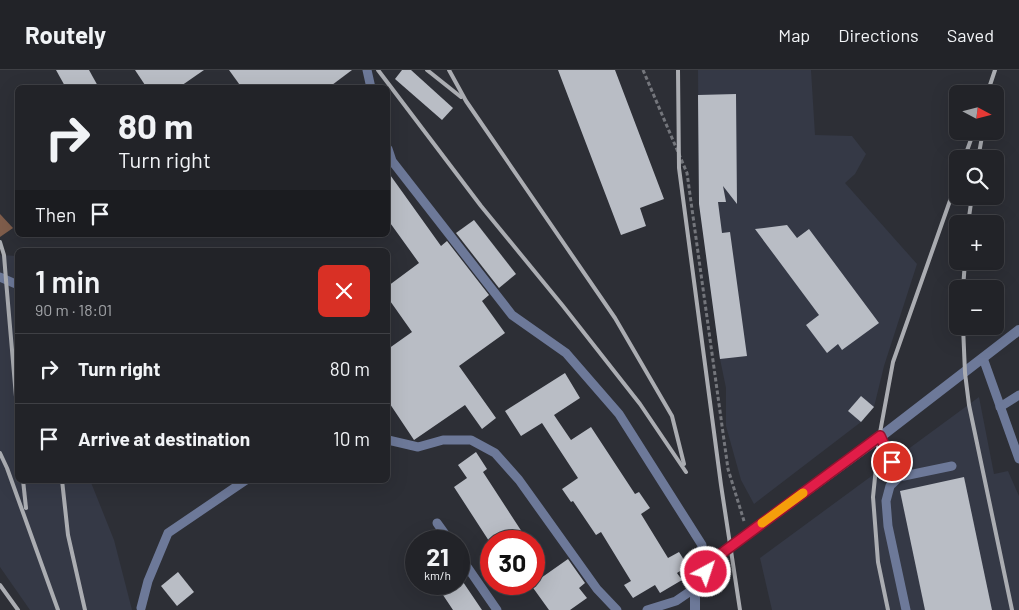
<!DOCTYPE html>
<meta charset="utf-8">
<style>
:root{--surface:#222328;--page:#2e2f34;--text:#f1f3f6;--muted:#a2a4a8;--line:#3f4045}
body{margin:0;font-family:Barlow,sans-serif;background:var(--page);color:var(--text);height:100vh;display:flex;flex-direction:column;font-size:19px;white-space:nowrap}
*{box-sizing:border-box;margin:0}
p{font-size:16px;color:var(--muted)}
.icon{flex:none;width:28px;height:28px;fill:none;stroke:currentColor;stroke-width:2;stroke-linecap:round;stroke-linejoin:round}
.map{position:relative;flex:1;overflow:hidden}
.details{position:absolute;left:15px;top:178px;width:375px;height:235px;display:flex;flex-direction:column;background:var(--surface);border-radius:8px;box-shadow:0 5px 20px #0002,0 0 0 1px var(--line)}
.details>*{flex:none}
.top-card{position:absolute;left:15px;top:15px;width:375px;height:152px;border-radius:8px;box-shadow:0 5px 20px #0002,0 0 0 1px var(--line);background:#222328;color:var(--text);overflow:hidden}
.needle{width:32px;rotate:97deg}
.controls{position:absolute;left:949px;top:15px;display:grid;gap:10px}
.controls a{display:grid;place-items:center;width:55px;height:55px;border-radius:8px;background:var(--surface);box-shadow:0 5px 20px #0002,0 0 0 1px var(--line);font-size:25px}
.speed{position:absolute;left:405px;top:460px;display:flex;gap:10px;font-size:25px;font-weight:700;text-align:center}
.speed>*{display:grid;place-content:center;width:65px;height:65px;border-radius:50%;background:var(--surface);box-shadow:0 5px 20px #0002,0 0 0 1px var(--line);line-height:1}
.speed small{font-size:12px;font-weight:400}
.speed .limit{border:8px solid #d22;background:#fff;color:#111}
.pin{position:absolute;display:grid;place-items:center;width:42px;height:42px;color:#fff;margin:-21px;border:2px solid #fff;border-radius:50%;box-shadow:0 1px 5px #0007}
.me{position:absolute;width:55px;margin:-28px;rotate:40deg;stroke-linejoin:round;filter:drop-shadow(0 0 4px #0008)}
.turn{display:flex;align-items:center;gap:18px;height:105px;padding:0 20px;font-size:22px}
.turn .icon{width:65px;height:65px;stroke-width:2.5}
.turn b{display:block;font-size:35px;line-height:42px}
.then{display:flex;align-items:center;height:48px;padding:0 20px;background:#0003;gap:10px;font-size:19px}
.round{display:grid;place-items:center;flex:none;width:52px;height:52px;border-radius:8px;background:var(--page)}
.head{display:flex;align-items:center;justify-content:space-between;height:85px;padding:0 20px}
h1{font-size:30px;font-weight:600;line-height:38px}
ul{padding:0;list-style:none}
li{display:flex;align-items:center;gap:15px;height:70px;padding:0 20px;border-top:1px solid var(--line)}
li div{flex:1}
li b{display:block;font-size:19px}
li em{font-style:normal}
header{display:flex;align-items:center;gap:30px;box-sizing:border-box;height:70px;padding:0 25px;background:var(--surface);border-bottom:1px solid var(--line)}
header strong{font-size:24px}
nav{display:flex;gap:28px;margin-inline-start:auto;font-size:18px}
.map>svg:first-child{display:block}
.built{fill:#353946}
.forest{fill:#7f5d4b}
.building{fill:#b9bdc5}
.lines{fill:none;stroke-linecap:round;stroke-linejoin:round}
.path{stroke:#74767c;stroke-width:3;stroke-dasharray:4 2.5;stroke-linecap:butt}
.lane{stroke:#6d7999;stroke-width:9}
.street{stroke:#6d7999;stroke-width:10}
.rail{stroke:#abadb2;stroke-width:4}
.route-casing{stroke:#92132f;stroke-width:12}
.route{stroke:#e11d48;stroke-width:9}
.slow{stroke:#f59e0b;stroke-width:9}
</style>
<header>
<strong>Routely</strong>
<nav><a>Map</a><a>Directions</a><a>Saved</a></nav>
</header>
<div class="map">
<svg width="1019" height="540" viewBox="0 0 1019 540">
<rect width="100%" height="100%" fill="#2d2f36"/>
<g class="built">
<polygon points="698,0 811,0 815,65 852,66 866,84 855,104 845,113 917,194 884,296 874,337 861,352 754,434 741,410 726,356 726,318 720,289 699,132"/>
<polygon points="0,185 17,186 18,410 90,410 114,470 132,540 30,540 0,497"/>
<polygon points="979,327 994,404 1008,401 1019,426 1019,540 772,540 760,488"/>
</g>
<polygon class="forest" points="0,144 13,158 0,167"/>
<g class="building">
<polygon points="56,0 89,0 99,18 66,18"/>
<polygon points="135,0 204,0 178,18 147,18"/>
<polygon points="229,0 352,0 328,18 242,18"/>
<polygon points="402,0 411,0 453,38 442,50 395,9"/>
<polygon points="558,0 615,0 664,129 640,138 646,156 621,165"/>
<polygon points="736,24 737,134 723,116 726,132 718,132 722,163 730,162 747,286 720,289 699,134 698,25"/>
<polygon points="388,102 441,176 447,171 489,225 482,231 505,263 459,296 496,348 482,359 465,335 414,370 388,331 388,279 412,262 388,228 388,216 419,193 388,150"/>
<polygon points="474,150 516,204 499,218 456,163"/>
<polygon points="787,155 797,168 809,159 879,253 842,280 838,274 827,283 806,255 819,245 755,159"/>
<polygon points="565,303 580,328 554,345 571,370 591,357 635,424 639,422 650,438 641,444 668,488 679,482 688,496 677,503 682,510 660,523 655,515 633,528 624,515 631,511 601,462 596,465 573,431 571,432 562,419 578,408 542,353 521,366 505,341"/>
<polygon points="861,326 874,337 861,352 848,341"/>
<polygon points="476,382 487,399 483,402 524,465 515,471 489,471 454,417 467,408 458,395"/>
<polygon points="964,407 992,540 925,540 900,421"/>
<polygon points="568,489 585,513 579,518 587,528 570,540 549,540 531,515"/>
<polygon points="178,502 194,522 177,536 161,516"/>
<polygon points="461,509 482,540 453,540 441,522 453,514 459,514 459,510"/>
</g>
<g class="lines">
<polyline class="path" points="643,0 687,103 728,399 744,451"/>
<g class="lane">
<polyline points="367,0 371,18"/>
<polyline points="388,79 392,91 512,245 566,283 619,344 702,475 695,518 676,531 647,540"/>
<polyline points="0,207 18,215"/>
<polyline points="983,288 1019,389"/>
<polyline points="1000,337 1019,325"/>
<polyline points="880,366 899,407"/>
<polyline points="388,370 418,377 443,370 471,370 495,383 519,410 597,519 617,540"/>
<polyline points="437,453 450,471"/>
<polyline points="459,485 497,540"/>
<polyline points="141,538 148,511 168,463 246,410"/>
<polyline points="906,540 888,456 886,431 890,416 899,407 952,396"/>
</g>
<polyline class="street" points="695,540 695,518 718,486 879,368 1019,260"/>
<g class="rail">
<polyline points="378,0 481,136 563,236 640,334 686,402"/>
<polyline points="427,0 461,27"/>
<polyline points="449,0 466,31 615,248 672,346 684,394"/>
<polyline points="678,0 679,98 721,415 740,540"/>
<polyline points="987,24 995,0"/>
<polyline points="964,89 974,61"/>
<polyline points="978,89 983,61"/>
<polyline points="968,154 972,126"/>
<polyline points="0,172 4,185 6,210 18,350"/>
<polyline points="963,219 965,191"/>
<polyline points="963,256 965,303 969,335 1012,540"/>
<polyline points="0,383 7,398 58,540"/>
<polyline points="23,410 26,438"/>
<polyline points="62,410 68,465 85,540"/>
<polyline points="0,515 18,540"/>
<polyline points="888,540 878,492 873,427 879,368 893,292 958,108"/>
</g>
</g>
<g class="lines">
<g class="route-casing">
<polyline id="route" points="706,502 718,486 880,366 892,392"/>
</g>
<use href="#route" class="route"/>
<polyline class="slow" points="762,453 803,423"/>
</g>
</svg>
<div class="controls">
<a><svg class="needle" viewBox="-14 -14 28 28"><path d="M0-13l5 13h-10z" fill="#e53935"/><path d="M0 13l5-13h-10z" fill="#a2a4a8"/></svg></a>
<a><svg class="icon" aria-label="search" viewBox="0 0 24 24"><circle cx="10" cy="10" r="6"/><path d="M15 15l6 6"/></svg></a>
<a>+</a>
<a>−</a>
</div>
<div class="speed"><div>21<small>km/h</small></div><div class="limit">30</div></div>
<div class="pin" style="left:892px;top:392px;background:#d93025"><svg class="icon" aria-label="arrive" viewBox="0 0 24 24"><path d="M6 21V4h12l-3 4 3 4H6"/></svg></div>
<svg class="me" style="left:706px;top:502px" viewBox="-20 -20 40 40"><circle r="17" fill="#e11d48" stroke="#fff" stroke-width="3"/><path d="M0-11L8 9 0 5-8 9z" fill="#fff"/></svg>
<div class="top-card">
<div class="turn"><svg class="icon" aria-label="right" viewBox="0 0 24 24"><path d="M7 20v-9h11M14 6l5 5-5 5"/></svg><div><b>80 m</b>Turn right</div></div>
<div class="then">Then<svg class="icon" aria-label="arrive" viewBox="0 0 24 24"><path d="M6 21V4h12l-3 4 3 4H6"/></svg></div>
</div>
<section class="details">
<div class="head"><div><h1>1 min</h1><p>90 m · 18:01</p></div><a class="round" style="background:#d93025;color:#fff"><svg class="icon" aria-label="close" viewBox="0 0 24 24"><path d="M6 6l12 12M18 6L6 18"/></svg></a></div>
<ul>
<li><svg class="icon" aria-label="right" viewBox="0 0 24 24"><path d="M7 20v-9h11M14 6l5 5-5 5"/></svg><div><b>Turn right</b></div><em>80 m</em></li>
<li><svg class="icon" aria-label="arrive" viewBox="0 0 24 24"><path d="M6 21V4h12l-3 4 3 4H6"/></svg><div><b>Arrive at destination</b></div><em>10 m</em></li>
</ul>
</section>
</div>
